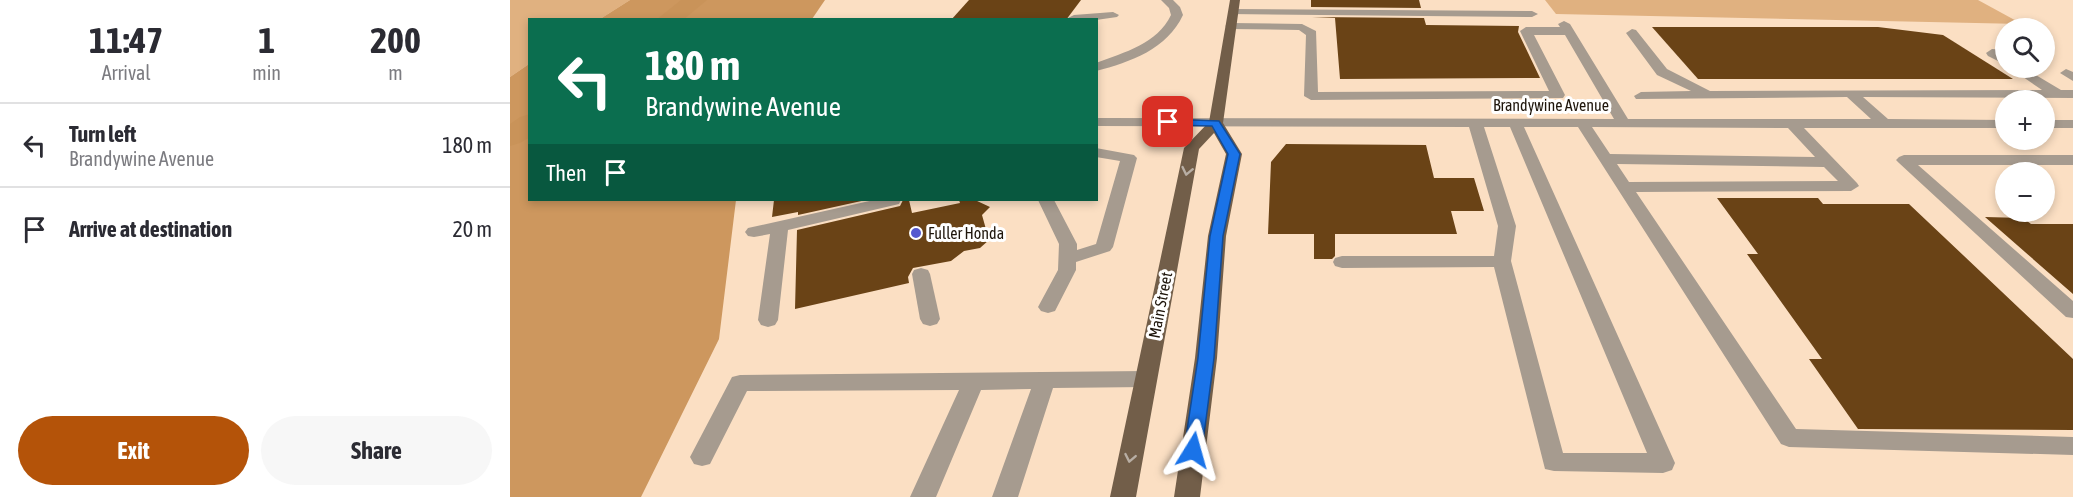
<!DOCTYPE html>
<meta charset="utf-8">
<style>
:root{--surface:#fff;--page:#f7f7f7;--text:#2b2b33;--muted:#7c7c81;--line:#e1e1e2;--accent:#b45309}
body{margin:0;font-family:"Asap Condensed",sans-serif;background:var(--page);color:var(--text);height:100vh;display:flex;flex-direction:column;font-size:22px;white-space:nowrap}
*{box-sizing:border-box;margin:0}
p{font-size:20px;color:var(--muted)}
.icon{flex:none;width:33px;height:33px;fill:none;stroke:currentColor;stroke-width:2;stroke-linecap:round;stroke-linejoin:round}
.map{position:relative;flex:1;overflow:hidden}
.side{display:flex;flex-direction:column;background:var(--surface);width:510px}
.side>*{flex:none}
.hud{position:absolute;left:18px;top:18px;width:570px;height:183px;border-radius:0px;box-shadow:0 3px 9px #0003;background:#0b6e4f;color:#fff;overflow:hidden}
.fabs{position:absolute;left:1485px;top:18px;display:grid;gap:12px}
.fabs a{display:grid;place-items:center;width:60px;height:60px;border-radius:50%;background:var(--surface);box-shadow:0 3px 9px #0003;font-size:30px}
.pin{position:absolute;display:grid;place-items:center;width:51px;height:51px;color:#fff;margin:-26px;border-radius:12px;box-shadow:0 3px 9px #0006}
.me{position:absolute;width:66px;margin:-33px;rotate:8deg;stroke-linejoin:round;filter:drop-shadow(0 0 4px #0008)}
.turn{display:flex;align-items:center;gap:21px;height:126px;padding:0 18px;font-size:27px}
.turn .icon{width:78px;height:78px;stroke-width:2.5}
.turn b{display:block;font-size:42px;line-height:51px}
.then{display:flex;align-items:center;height:57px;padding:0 18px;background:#0003;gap:12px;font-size:22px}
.eta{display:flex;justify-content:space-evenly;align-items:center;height:102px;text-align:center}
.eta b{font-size:36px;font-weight:700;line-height:42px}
.button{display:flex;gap:12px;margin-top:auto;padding:12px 18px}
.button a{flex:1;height:69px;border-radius:36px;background:var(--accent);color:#fff;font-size:24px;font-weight:700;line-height:69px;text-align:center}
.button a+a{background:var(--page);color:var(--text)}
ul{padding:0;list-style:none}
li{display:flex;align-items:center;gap:18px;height:84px;padding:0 18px;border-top:2px solid var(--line)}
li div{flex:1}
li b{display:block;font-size:22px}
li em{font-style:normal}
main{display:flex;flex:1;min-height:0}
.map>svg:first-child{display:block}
.green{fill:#e0b180}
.forest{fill:#cd975e}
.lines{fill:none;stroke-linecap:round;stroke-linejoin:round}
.river{fill:#c99359;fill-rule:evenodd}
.building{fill:#6a4316}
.minor{fill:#a69b8f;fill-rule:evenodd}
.major{fill:#725e49;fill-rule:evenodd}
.oneway{stroke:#b8aea4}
.route{fill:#1a73e8;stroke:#114b97;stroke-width:1.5}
.poi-dot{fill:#5458cf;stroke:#fff;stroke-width:2}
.labels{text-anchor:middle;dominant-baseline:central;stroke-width:6;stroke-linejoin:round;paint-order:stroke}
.street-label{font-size:16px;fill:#1e150b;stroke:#fff}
.poi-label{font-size:16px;fill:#1e150b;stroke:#fff;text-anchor:start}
</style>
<main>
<section class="side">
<div class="eta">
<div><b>11:47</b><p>Arrival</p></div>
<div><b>1</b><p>min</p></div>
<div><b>200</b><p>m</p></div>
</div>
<ul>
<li><svg class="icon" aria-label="left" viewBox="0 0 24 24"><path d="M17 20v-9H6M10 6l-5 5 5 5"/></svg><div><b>Turn left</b><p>Brandywine Avenue</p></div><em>180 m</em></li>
<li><svg class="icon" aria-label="arrive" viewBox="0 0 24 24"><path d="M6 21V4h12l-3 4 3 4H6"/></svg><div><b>Arrive at destination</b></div><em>20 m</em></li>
</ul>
<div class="button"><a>Exit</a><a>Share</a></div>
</section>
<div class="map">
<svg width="1563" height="497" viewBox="0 0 1563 497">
<rect width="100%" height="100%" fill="#fbdfc3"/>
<g class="green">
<polygon points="0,0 120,0 90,19 20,20 19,64 0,77"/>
<polygon points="1035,0 1468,0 1512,24 1046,14"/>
</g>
<g class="forest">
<polygon points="120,0 315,0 302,19 90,19"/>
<polygon points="19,64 20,200 226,200 209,339 131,497 0,497 0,77"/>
</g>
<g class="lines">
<g class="river">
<polygon points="171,0 197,0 173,20 146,20"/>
<polygon points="20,114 20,137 10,143 0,146 0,124 10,117"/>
</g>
</g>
<g class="building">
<polygon points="459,0 571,0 556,20 441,20"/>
<polygon points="801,0 909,0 911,8 801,7"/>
<polygon points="802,17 914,18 916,25 1009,26 1008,32 1030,78 830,79 825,18"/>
<polygon points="1142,27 1368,27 1433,35 1503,79 1188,79"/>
<polygon points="776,144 916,145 924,178 964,178 974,211 941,211 947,234 825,234 825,256 822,259 804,259 804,234 758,234 761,162"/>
<polygon points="1207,198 1308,198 1313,204 1399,204 1563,359 1563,430 1348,429 1299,359 1312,359 1237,254 1248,254"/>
<polygon points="264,200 356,200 288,215 288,212 262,217"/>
<polygon points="393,200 399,200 402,213 450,203 449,200 465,200 480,207 472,215 479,240 470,248 454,251 441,261 403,268 398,277 399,283 285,309 287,230 390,206"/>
<polygon points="1475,217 1513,218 1521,224 1563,224 1563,294"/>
</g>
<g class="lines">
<g class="minor">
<path d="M651,0H663L670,7L673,15C657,49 621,62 586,71V63C615,52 647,44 661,15L659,8Z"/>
<polygon points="723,9 1022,11 1028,14 1022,17 719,14 719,10"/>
<polygon points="603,12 609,15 607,17 586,20 558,18 564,15"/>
<path d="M1054,21L1060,24L1118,119H1361L1337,97L1126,99L1124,96L1131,92L1181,91L1147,75L1116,33L1122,29L1126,30L1157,69L1200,91L1532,90L1500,68H1514L1551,90H1563V98L1353,97L1378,119L1496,120V128H1294L1347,183L1349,186L1341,191L1126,192L1286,429L1563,437V455L1279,447L1271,444L1068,127H1014L1165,463L1162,470L1153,473L1044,471L1035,469L984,267L832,268L825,266L823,262L825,258L832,256H984L988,226L959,127L586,126V118L1104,119L1055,35H1024L1055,95L1053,98L801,100L794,96L796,35L789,30L721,29L715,26L721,23L792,24L806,31L808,92L1039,91L1010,31L1016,27H1050L1048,24ZM974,127H1000L1137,453H1053L1001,261L1006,226ZM1082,127L1278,128L1305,157L1100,154ZM1107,164L1314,167L1328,181L1119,182Z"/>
<polygon points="1482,49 1496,50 1496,65 1478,56 1476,53"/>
<polygon points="1556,69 1563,72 1563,81 1550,73"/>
<rect x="1534" y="120" width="29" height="8"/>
<polygon points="586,148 624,155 627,158 603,247 600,251 566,262 566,270 545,311 538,313 531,311 528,307 548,270 549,244 528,200 544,200 567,244 567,250 586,244 610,161 586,157"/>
<polygon points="1394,155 1563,155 1563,165 1408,165 1563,301 1563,318 1556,317 1389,163 1386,160 1389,157"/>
<polygon points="364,200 391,200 389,204 278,230 268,320 265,325 258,327 251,325 248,320 260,234 244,237 238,236 235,232 238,228"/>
<polygon points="411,268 418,270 420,274 430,319 427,324 420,326 413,324 410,319 402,274 404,270"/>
<polygon points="636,371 644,374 647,379 644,384 636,387 543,388 508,497 482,497 521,389 471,390 426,497 400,497 449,390 237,391 200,464 192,466 184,464 180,457 222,377 230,375"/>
</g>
<polygon class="major" points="720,0 730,0 713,123 732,154 716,236 707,358 690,497 664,497 685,358 698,236 716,154 704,133 689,149 626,497 600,497 674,148 699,122"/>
</g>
<defs><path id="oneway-chevron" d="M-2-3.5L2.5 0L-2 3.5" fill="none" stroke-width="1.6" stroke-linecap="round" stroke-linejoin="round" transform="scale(1.5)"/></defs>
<g class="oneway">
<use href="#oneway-chevron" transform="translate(677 171) rotate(102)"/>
<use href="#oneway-chevron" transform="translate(620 458) rotate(101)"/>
</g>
<polygon class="route" points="658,119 709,121 730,154 713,236 704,358 692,450 689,455 683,457 677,455 674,450 688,358 700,236 718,154 702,126 654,125 654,120"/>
<circle class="poi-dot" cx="406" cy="233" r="6"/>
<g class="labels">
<g class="street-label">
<text x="1041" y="105">Brandywine Avenue</text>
<text transform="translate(650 305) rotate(-79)">Main Street</text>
</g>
<g class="poi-label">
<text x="418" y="233">Fuller Honda</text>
</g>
</g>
</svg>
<div class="fabs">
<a><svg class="icon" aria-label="search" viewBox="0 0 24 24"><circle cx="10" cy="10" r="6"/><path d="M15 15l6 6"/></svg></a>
<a>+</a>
<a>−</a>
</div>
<div class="pin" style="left:658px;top:122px;background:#d93025"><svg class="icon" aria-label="arrive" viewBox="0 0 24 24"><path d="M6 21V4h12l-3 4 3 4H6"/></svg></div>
<svg class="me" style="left:683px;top:450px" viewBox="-20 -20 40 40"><path d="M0-17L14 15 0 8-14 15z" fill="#1a73e8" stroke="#fff" stroke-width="4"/></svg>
<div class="hud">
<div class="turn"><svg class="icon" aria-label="left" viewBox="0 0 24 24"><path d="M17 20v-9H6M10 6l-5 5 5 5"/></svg><div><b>180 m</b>Brandywine Avenue</div></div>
<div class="then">Then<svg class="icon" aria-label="arrive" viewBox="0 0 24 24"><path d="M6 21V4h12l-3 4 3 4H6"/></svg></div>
</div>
</div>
</main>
